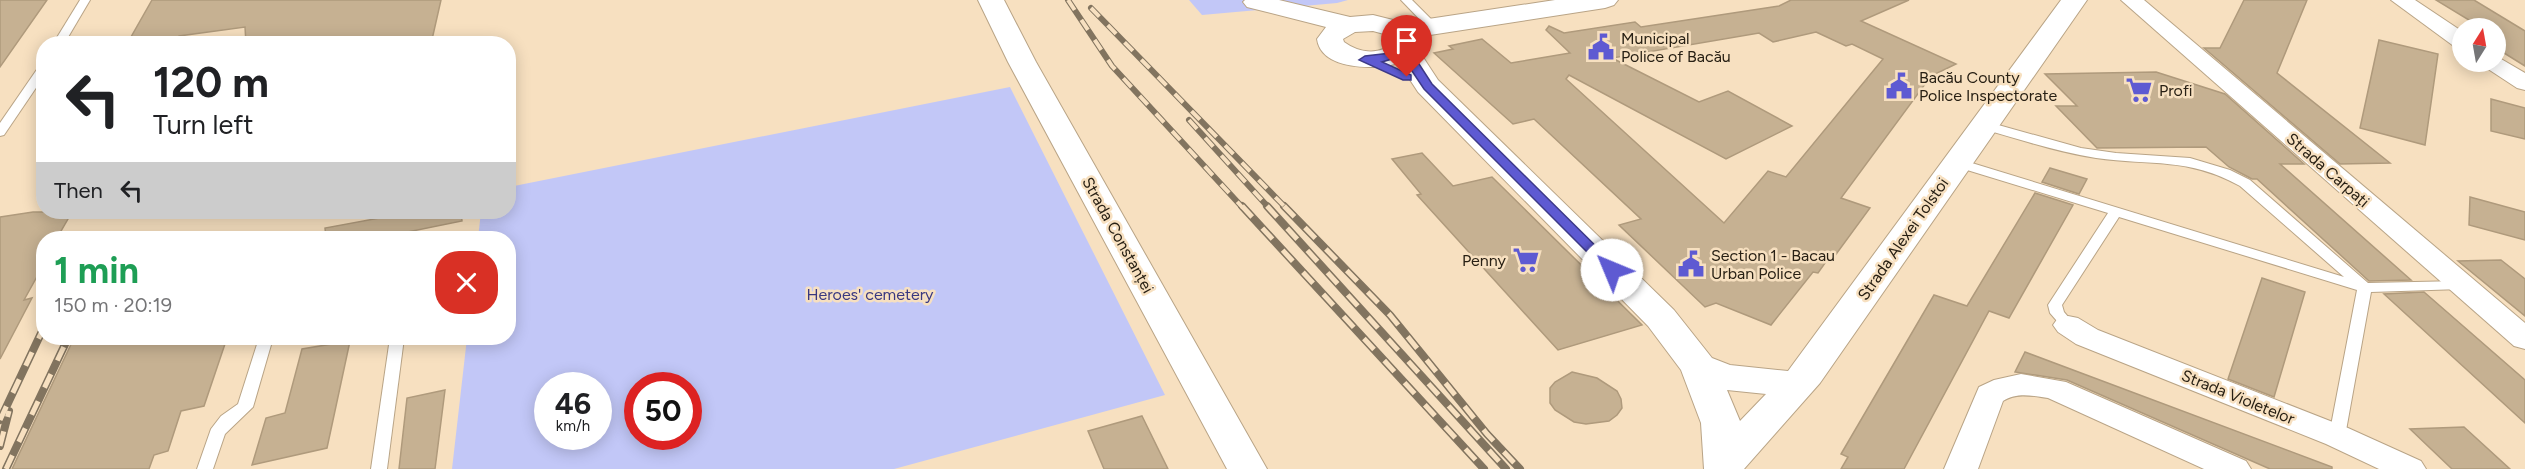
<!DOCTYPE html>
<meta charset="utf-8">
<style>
:root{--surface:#fff;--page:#f6f6f6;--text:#202124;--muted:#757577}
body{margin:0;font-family:Figtree,sans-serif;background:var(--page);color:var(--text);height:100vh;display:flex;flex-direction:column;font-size:22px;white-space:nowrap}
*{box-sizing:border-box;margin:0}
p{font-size:20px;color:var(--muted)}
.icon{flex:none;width:33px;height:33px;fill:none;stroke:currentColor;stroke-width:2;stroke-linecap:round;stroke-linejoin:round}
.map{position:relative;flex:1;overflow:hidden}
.sheet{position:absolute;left:36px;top:231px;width:480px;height:114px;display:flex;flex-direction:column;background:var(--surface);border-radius:24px;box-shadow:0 3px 15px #0003}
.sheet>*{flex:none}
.top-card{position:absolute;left:36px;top:36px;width:480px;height:183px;border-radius:24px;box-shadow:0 3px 15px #0003;background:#fff;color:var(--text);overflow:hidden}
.needle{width:39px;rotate:11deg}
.fabs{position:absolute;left:2452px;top:18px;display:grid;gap:12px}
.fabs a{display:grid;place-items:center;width:54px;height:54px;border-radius:50%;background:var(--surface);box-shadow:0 3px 15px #0003;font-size:30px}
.speed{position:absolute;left:534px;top:372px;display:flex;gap:12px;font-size:30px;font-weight:700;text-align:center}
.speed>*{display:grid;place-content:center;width:78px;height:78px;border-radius:50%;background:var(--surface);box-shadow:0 3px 15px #0003;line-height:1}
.speed small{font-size:15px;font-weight:400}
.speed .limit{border:9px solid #d22;background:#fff;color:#111}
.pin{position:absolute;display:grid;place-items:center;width:51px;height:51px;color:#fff;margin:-62px -26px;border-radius:50% 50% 50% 0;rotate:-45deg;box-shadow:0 0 6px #0007}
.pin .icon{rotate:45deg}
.me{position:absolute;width:66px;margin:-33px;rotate:315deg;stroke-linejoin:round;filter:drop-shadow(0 0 4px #0008)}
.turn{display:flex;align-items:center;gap:21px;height:126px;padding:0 18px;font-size:27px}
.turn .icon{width:78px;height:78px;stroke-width:2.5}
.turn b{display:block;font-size:42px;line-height:51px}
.then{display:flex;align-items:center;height:57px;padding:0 18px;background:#0003;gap:12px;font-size:22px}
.round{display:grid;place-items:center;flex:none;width:63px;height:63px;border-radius:24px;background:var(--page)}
.head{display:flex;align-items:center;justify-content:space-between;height:102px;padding:0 18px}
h1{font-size:36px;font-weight:700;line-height:45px;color:#1e9e55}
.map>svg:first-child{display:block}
.green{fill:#c2c7f7;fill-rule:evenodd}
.building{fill:#c6b192;stroke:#af9a7c;stroke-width:1.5;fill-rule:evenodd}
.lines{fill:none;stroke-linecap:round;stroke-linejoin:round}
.lane-casing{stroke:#b9a486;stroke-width:2}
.street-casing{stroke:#b9a486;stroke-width:2}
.secondary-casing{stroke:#b9a486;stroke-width:2}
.lane{fill:#fff;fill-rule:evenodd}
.street{fill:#fff;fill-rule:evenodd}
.secondary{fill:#fff;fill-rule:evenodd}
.rail-far1-casing{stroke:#82745f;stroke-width:6}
.rail-casing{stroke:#82745f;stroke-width:8}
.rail-far1{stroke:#f7e0c0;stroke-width:4;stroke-dasharray:12;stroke-linecap:butt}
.rail{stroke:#f7e0c0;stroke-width:5;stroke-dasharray:15;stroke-linecap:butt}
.route{fill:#5e5ad2;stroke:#3d3a88;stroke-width:1.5}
.labels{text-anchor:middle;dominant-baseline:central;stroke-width:5;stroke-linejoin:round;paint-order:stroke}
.poi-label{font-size:16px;fill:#282014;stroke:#f7e0c0;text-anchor:start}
.street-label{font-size:16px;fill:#282014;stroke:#f7e0c0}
.park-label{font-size:16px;fill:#393880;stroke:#f7e0c0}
</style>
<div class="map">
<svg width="2525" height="469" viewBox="0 0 2525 469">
<rect width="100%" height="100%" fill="#f7e0c0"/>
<g class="green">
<polygon points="1189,0 1348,0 1337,3 1202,15"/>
<path d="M1010,87L1165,395L894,469H452L467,338H508V238H478L481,212H508L509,187ZM548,386H598V436H548ZM638,386H688V436H638Z"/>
</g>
<g class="building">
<polygon points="0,0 47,0 0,67"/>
<polygon points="152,0 441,0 431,44 246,44 245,27 179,36 176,44 127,44"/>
<path d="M1791,0H1909L1861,21L1956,64L1931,76L1841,198L1870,208L1834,257L1830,256L1818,273L1813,272L1771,325L1716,303L1705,307L1619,225L1641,219L1534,119L1513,124L1434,53L1453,49L1449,46L1482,39L1511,63L1570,53L1546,30L1549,26L1564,33L1635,22L1641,27L1779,6ZM1816,32L1846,46L1852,44L1883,59L1786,177L1768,171L1724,223L1566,79L1569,75L1726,159L1792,126L1728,91L1699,102L1612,58L1759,33L1773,42Z"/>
<polygon points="2244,0 2307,0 2277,73 2390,163 2340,164 2204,48 2220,48"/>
<polygon points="2436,0 2474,0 2525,31 2525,66 2496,48 2496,28 2482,28"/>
<polygon points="2379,40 2438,54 2425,145 2360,128"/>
<polygon points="2156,72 2225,94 2304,164 2280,164 2411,280 2369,281 2257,179 2252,179 2229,167 2206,147 2097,148 2056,106 2077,106 2045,74"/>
<polygon points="2491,99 2525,108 2525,139 2491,131"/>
<polygon points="1422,153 1453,186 1492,177 1642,325 1558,350 1417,195 1421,194 1392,159"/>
<polygon points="2050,168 2087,179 2079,194 2042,182"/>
<polygon points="2035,193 2073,205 2009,318 1989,311 1904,469 1841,469 1848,457 1841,454 1934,295 1967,306"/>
<polygon points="2470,197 2525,212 2525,240 2469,225"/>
<polygon points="33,212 72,212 57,238 44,238 44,264 24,300 32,298 0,359 0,217"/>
<polygon points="412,212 461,212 462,221 378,238 326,238 325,228"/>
<polygon points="2501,260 2525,279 2525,316 2458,261"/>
<polygon points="2262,278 2305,292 2274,397 2228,379"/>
<polygon points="2424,292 2525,380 2525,423 2384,294"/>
<polygon points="74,338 227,338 204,406 181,411 168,451 154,455 149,469 12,469"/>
<polygon points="350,341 327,448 252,465 266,418 285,413 302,349"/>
<polygon points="2025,352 2332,467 2332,469 2270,469 2067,380 2015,372"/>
<polygon points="1572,372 1597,378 1617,391 1621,399 1622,408 1617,415 1609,421 1586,424 1574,422 1555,410 1550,403 1550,388 1555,382"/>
<polygon points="445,390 435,469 399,469 407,398"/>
<polygon points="1142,416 1168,469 1104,469 1088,431"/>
<polygon points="2464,427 2510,469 2452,469 2410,429"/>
</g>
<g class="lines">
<g class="lane-casing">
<g id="lane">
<polygon points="80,0 90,0 64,44 53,44"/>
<polygon points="1401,0 1412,0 1436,24 1436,28 1428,28"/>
<polygon points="44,64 44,76 4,135 0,136 0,123 40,65"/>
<path d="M1984,121L2081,148L2116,153L2190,158L2230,170L2250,180L2368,283L2461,281L2468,285L2461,289L2371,292L2345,436L2343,440H2331L2329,436L2357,290L2119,217L2062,305L2064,312L2075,325L2073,328H2063L2050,313L2048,305L2108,213L1954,166L1952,163L1958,159L1962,160L2344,277L2240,186C2188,157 2152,166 2096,158C2057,152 2018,139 1980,128L1978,125Z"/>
<polygon points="259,338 273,338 253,407 225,434 213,469 197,469 211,429 221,416 238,404"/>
<polygon points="390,338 404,338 387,469 371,469"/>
</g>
</g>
<g class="street-casing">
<g id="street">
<polygon points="2121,0 2144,0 2525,323 2525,349 2514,346"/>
<polygon points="2391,0 2415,0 2463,32 2463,49 2455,47"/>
<polygon points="2496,56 2525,73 2525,90 2517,88 2485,67 2482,62 2496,62"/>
<polygon points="2068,316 2078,318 2098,330 2348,428 2421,461 2426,469 2379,469 2326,444 2076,344 2058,332 2053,325 2058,318"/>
<path d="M2021,374L2066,382L2246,461L2251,469H2204L2048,398C2033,396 2017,392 2003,401L1978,469H1944L1979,387L1994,380Z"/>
</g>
</g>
<g class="secondary-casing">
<g id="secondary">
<polygon points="978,0 1004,0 1036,62 1267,469 1227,469 1008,62"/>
<path d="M1245,0H1279L1350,17L1373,15L1397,21H1415L1555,0H1618L1614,5L1605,8L1417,37L1420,42L1417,48L1438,80L1674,310L1712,358L1730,365L1788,371L2061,0H2087L1820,383L1744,469H1704L1701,423L1681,370L1648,326L1418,92L1399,63C1377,70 1321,71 1317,39L1326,27L1247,7L1243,2ZM1373,31L1384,34L1394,42C1380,56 1359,53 1344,42L1343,39L1355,32ZM1727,390L1766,394L1740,421Z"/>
</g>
</g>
<use href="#lane" class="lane"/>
<use href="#street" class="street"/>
<use href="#secondary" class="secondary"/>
<g class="rail-far1-casing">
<g id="rail-far1">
<polyline points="1068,0 1112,66 1243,208"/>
<polyline points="1091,8 1286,208"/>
<polyline points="1189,120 1269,208"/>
</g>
</g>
<g class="rail-casing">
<g id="rail">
<polyline points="1242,206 1484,469"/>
<polyline points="1267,206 1506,469"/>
<polyline points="1284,206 1390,315 1487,434 1520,469"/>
<polyline points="0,420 44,327"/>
<polyline points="0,446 9,411"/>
<polyline points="6,469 68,338"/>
</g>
</g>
<use href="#rail-far1" class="rail-far1"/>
<use href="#rail" class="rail"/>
</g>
<polygon class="route" points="1404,46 1408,47 1432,84 1617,267 1620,270 1617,273 1608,273 1424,89 1402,56 1382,62 1411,75 1411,80 1403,80 1359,60 1365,56 1391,53"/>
<defs>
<g id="civic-bare" transform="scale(2.07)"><path d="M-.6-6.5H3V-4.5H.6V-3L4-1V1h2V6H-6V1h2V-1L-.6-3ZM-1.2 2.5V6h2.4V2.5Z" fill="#5e5ad2" stroke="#f7e0c0" stroke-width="2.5" paint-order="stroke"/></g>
<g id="supermarket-bare" transform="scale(2.07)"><path d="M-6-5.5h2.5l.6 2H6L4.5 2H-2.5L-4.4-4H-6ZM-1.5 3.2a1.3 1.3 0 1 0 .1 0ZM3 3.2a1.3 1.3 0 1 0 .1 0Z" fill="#5e5ad2" stroke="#f7e0c0" stroke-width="2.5" paint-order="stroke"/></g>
</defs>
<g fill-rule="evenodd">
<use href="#civic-bare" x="1601" y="47"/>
<use href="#civic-bare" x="1899" y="86"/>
<use href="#supermarket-bare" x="2139" y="90"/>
<use href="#supermarket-bare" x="1526" y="260"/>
<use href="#civic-bare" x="1691" y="264"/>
</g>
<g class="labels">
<g class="poi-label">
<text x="1621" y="38">Municipal<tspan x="1621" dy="18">Police of Bacău</tspan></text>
<text x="1919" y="77">Bacău County<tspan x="1919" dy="18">Police Inspectorate</tspan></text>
<text x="2159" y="90">Profi</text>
<text x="1711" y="255">Section 1 - Bacau<tspan x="1711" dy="18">Urban Police</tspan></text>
<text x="1506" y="260" text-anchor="end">Penny</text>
</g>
<g class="street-label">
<text transform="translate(2328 170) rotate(41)">Strada Carpați</text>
<text transform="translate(1118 235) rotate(61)">Strada Constanței</text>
<text transform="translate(1903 239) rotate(-55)">Strada Alexei Tolstoi</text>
<text transform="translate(2238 397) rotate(22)">Strada Violetelor</text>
</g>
<g class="park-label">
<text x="870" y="294">Heroes' cemetery</text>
</g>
</g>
</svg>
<div class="fabs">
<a><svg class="needle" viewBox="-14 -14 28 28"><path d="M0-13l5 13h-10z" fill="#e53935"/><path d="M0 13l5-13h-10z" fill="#757577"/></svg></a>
</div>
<div class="speed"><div>46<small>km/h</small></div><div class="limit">50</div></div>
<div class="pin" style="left:1407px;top:77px;background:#d93025"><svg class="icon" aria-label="arrive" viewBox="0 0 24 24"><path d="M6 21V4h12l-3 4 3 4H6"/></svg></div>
<svg class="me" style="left:1612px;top:270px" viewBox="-20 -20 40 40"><circle r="19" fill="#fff"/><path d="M0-13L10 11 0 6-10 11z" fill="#5e5ad2"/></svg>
<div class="top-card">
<div class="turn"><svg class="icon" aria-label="left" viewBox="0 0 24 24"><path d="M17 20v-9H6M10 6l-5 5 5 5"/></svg><div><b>120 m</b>Turn left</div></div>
<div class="then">Then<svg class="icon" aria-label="left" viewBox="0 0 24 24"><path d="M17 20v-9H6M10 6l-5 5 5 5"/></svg></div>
</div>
<section class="sheet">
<div class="head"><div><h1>1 min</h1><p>150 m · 20:19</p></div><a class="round" style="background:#d93025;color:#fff"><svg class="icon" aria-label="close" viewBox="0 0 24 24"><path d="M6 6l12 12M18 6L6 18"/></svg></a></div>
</section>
</div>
